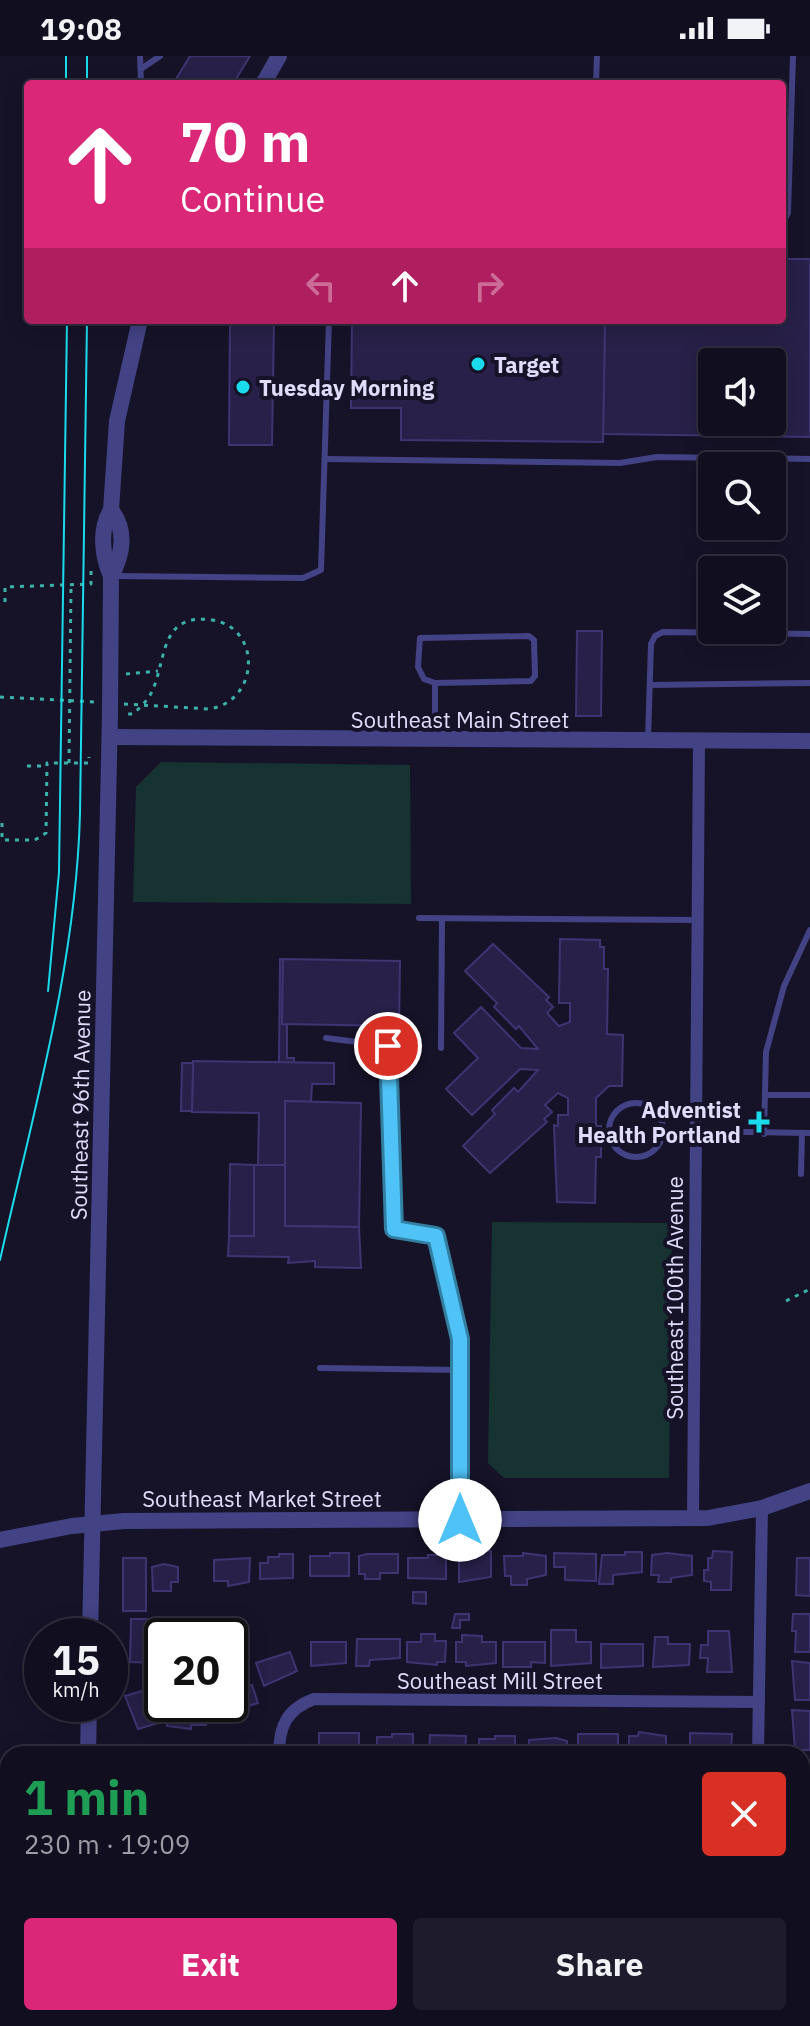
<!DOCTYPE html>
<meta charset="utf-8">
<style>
:root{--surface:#100e1f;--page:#1e1c2c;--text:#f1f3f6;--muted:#9c9ca4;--line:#302e3d;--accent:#db2777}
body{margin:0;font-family:"IBM Plex Sans",sans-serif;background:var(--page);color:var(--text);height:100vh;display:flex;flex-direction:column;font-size:30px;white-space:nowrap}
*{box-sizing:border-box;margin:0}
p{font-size:26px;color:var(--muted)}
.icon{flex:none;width:44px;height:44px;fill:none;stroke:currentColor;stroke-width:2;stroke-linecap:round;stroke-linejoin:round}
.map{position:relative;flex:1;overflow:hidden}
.drawer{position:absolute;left:0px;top:1690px;width:810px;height:280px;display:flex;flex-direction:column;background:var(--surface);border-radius:24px 24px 0 0;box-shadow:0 4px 20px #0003,0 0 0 2px var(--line)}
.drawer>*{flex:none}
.hud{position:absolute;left:24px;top:24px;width:762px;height:244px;border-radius:8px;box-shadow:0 4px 20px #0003,0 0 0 2px var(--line);background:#db2777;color:#fff;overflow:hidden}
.fabs{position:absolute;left:698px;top:292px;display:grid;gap:16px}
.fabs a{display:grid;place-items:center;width:88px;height:88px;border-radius:8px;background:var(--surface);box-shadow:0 4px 20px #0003,0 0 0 2px var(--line);font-size:40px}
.speed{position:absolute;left:24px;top:1562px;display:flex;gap:16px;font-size:40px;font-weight:700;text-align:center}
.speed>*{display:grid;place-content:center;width:104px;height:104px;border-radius:50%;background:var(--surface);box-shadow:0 4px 20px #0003,0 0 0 2px var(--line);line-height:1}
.speed small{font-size:20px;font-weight:400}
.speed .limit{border:4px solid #111;border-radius:12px;background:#fff;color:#111}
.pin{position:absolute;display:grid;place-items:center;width:68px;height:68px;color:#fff;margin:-34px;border:4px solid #fff;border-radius:50%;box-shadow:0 2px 8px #0007}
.me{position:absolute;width:88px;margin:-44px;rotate:0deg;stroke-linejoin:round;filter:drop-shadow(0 0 6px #0008)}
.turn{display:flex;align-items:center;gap:28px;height:168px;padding:0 24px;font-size:36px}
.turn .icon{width:104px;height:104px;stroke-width:2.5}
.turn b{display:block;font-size:56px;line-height:68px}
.lanes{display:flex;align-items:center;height:76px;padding:0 24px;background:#0003;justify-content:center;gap:40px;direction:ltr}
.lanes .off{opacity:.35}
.round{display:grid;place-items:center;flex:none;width:84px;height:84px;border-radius:8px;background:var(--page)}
.overview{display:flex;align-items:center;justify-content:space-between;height:136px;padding:0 24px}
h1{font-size:48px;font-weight:700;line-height:60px;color:#1e9e55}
.action{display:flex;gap:16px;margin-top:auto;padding:16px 24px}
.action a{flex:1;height:92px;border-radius:8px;background:var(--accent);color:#fff;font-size:32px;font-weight:700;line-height:92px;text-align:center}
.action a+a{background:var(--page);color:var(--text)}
.status{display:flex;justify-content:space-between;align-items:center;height:56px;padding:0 40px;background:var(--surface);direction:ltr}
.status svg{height:22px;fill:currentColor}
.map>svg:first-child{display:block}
.green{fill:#163231}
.building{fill:#282048;stroke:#3f3472;stroke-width:2;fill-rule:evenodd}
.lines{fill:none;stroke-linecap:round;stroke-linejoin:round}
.path{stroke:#3bb2a9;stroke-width:3;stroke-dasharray:4 6;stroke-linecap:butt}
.service{stroke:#434284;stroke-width:6}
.minor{stroke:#434284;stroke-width:12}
.tertiary{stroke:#434284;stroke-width:16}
.tram{stroke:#1adbec;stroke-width:2}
.route-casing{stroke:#337fa1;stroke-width:20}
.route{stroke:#4fc3f7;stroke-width:14}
.poi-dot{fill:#1adbec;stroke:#161329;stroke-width:3}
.labels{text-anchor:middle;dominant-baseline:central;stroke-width:8;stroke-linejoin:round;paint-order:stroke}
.poi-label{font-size:22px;font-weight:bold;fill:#e0ddfc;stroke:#161329;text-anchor:start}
.street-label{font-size:22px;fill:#e0ddfc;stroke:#161329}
</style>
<div class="status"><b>19:08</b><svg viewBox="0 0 49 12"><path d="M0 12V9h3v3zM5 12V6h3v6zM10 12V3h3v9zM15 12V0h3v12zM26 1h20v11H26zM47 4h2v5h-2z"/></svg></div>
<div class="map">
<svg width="810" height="1970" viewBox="0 0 810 1970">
<rect width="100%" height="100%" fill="#161329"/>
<g class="green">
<polygon points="161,706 410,709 411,848 133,846 136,731"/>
<polygon points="492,1166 672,1167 669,1422 504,1422 488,1407"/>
<rect x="464" y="1962" width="109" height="8"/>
</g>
<g class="building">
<polygon points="190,0 250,0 233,28 173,28"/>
<path d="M782,203H810V381L603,378L605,264H782ZM712,306H772V366H712Z"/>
<polygon points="281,264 274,266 272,389 229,389 230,265 223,264"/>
<polygon points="352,264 605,264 603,386 401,384 401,352 351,352"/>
<polygon points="577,575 602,575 601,660 576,660"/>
<polygon points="560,883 600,884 600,891 604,891 604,913 608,913 607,978 623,979 622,1030 609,1030 596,1042 596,1070 601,1070 601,1101 596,1101 595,1147 557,1146 554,1069 558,1070 558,1059 568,1059 568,1042 558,1037 545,1049 552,1056 544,1063 547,1066 490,1117 463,1090 495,1058 492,1054 514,1032 518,1036 538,1014 520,1013 472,1059 446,1033 478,1002 454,977 481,951 521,992 538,993 519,970 516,973 494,951 497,947 465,915 493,888 549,941 546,944 553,951 547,957 559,970 570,966 570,947 559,947"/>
<polygon points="280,903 283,903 282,968 287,969 287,1002 294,1002 294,1007 279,1007"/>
<polygon points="283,903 400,905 399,970 282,968"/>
<polygon points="193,1005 334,1007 334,1028 312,1028 311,1046 285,1045 285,1109 258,1109 259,1057 192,1056"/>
<polygon points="182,1007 193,1007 192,1055 181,1055"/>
<polygon points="285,1045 361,1047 359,1171 285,1170"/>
<polygon points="230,1108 254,1109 254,1180 229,1180"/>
<polygon points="254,1109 285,1109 285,1170 359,1171 361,1212 315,1211 315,1205 288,1207 289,1201 228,1200 229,1180 254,1180"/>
<polygon points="468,1495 491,1495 491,1521 459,1526 459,1504 468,1504"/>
<polygon points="713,1495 732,1496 731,1534 711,1534 711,1526 704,1525 704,1514 708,1514 708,1502 712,1502"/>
<polygon points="625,1496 642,1496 642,1516 613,1519 613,1528 599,1528 602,1499 625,1499"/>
<polygon points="330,1497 349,1497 349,1520 310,1520 310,1500 330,1500"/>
<polygon points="523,1497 546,1500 546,1519 527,1523 527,1529 511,1529 511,1520 505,1520 504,1500 523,1500"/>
<polygon points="554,1497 596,1498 596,1525 565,1524 565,1511 554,1511"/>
<polygon points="667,1497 692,1500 692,1519 671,1522 671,1526 658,1526 659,1519 651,1519 652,1499"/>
<polygon points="279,1498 293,1498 293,1522 260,1523 260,1507 268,1507 268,1501 279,1501"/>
<polygon points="367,1498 398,1498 398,1517 380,1517 380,1523 365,1523 365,1518 359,1518 359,1500"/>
<polygon points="428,1499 446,1499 446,1523 408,1522 408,1502 428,1502"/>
<rect x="123" y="1502" width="23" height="53"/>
<polygon points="250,1502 249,1526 228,1530 228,1525 214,1525 214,1504"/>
<polygon points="797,1502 810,1502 810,1540 796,1539"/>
<polygon points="164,1508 178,1511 178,1526 171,1526 171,1535 153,1535 152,1511"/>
<polygon points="413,1536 426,1536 426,1548 413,1547"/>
<polygon points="455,1558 469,1558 469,1564 460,1564 460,1572 452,1572"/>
<polygon points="793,1558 810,1558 810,1596 795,1596 796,1575 792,1575"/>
<polygon points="131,1563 155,1563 155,1607 130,1606"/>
<polygon points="551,1574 576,1574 576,1586 591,1586 591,1607 551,1610"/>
<polygon points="708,1575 729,1575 732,1616 707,1616 708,1602 700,1602 701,1589 708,1589"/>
<polygon points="421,1578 435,1578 435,1585 446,1585 445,1606 437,1606 437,1609 407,1606 407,1586 421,1586"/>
<polygon points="462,1579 482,1580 482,1586 496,1586 496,1607 466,1610 466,1606 456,1606 456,1586 462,1586"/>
<polygon points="655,1581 668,1581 668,1588 690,1588 689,1609 653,1611"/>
<polygon points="357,1583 400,1583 400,1602 370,1604 369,1610 356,1610"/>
<polygon points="311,1586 346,1586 346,1607 311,1610"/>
<polygon points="503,1586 545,1586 545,1607 531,1606 531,1611 503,1611"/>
<polygon points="601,1588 643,1588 643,1610 601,1612"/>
<polygon points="290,1596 297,1615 264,1630 256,1607"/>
<polygon points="792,1605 810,1607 810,1644 795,1644"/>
<polygon points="238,1625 240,1632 252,1629 258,1647 221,1659 218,1648 230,1648 230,1627"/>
<polygon points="149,1633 158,1667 138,1673 125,1640"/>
<polygon points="170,1648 206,1650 206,1669 191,1669 191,1673 167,1670"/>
<polygon points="792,1654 810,1655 810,1694 795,1694"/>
<polygon points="639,1676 666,1680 666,1698 629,1698 629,1680 638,1680"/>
<rect x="319" y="1677" width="40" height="21"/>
<polygon points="690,1677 732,1678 731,1698 684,1698 684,1689 690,1689"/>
<polygon points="392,1678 413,1678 413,1698 377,1698 377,1681 392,1681"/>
<rect x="578" y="1678" width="40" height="20"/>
<polygon points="430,1679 466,1680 465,1698 429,1698"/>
<polygon points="495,1680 515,1680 515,1698 479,1698 479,1683 495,1683"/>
<polygon points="556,1682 567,1685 567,1698 529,1698 529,1684"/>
<rect x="802" y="1705" width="8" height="37"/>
<rect x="802" y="1754" width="8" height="43"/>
<rect x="802" y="1807" width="8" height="37"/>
<rect x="802" y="1852" width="8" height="40"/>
<polygon points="802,1908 810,1909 810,1941 803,1941"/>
<polygon points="802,1953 810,1953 810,1970 790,1970 791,1962 802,1962"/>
<rect x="309" y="1962" width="35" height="8"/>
<polygon points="372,1962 410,1962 410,1970 371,1970"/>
<polygon points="423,1962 457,1962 457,1970 422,1970"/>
<polygon points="579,1962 618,1962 617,1970 579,1970"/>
<polygon points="625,1962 662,1962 661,1970 625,1970"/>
<polygon points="684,1962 723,1962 723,1970 683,1970"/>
<rect x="125" y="1963" width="21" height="7"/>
<rect x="221" y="1964" width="25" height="6"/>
</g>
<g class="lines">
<g class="path">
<polyline points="5,546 5,531 91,528 91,513"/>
<polyline points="126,618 158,615"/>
<polyline points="0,641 96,646"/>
<path d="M124,648L209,653C259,646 263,572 212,564C163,557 166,597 155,628C151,641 143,649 133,658H125"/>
<polyline points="69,707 71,529"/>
<polyline points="27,710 47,710"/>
<polyline points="2,767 2,784 35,784 46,777 47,707 89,707 89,701"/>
<polyline points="786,1245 810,1233"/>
<polyline points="483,1962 486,1970"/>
<polyline points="548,1970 551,1962"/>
</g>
<g class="service">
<polyline points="140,0 141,28"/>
<polyline points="141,13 160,0"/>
<polyline points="596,28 597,0"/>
<polyline points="782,169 788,157 793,0"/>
<polyline points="327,403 620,407 657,401 810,403"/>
<polyline points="115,520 303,522 321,514 329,264"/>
<polyline points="650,629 810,627"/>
<polyline points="435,681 435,627 424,623 418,611 420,582 529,580 534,584 535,620 531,625 435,627"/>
<polyline points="648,683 651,588 655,580 663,576 810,578"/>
<polyline points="419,862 697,864"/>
<polyline points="326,982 388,990 394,1173 436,1180 460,1283 460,1460"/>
<polyline points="441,992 442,863"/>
<polyline points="766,1039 810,1039"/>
<circle cx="636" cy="1074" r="27"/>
<polyline points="663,1075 810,1077"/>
<polyline points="764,1078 766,996 784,930 810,874"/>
<polyline points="801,1118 802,1077"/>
<polyline points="320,1312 461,1314"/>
</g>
<g class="minor">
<polyline points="693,1462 699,687"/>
<path d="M279,1698C279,1670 287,1653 314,1643L759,1646"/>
<polyline points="758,1698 762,1452"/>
<polyline points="277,1970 277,1962"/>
<polyline points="755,1970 755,1962"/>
</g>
<g class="tertiary">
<polyline points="263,28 279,0"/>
<path d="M111,520C123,499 127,474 111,454"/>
<polyline points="110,681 810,685"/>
<polyline points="0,1484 72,1470 124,1465 708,1462 762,1452 810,1435"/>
<path d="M90,1580L110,658L111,520C102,500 99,473 111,454L117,365L140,264"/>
<polyline points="88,1698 89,1648"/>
<polyline points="85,1970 85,1962"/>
</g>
<g class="tram">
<polyline points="66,28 66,0"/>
<polyline points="87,28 87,0"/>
<polyline points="48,935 59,816 67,264"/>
<path d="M0,1204C33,1057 76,909 80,758L87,264"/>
<polyline points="0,1705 8,1751"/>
<polyline points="0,1761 8,1807"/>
<polyline points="22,1970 22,1962"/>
</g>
</g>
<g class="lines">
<g class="route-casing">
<polyline id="route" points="388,990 394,1173 436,1180 460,1283 460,1464"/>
</g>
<use href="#route" class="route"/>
</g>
<g class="poi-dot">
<circle cx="478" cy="308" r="8"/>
<circle cx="243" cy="331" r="8"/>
<path d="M755 1054h8v8h8v8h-8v8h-8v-8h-8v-8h8z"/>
</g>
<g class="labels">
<g class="poi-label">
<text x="494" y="308">Target</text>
<text x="259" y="331">Tuesday Morning</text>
<text x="741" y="1053" text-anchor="end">Adventist<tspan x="741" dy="25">Health Portland</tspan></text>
</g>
<g class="street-label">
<text x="460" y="663">Southeast Main Street</text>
<text transform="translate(80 1049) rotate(-89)">Southeast 96th Avenue</text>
<text transform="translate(674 1242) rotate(-90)">Southeast 100th Avenue</text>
<text x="262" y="1442">Southeast Market Street</text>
<text x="500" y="1624">Southeast Mill Street</text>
</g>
</g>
</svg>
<div class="fabs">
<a><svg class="icon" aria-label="sound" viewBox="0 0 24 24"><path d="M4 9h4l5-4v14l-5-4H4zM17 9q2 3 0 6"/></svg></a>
<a><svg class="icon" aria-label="search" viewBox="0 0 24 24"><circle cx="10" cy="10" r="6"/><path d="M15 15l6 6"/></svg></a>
<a><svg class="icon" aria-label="layers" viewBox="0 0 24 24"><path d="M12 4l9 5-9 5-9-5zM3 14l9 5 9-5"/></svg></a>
</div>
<div class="speed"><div>15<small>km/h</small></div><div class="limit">20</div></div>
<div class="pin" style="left:388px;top:990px;background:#d93025"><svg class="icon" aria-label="arrive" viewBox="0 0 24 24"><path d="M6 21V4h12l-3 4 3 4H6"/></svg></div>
<svg class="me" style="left:460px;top:1464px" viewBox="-20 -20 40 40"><circle r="19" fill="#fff"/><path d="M0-13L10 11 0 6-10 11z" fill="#4fc3f7"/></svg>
<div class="hud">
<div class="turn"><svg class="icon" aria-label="ahead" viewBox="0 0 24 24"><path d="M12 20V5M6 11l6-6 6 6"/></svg><div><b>70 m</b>Continue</div></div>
<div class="lanes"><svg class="icon off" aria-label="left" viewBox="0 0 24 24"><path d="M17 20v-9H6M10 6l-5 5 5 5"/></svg><svg class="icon" aria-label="ahead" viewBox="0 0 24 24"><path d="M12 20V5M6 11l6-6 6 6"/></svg><svg class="icon off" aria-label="right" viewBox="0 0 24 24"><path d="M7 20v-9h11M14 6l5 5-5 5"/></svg></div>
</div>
<section class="drawer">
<div class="overview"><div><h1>1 min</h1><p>230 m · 19:09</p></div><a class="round" style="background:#d93025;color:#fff"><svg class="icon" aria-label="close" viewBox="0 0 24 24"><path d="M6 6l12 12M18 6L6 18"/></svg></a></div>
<div class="action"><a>Exit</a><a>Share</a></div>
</section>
</div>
